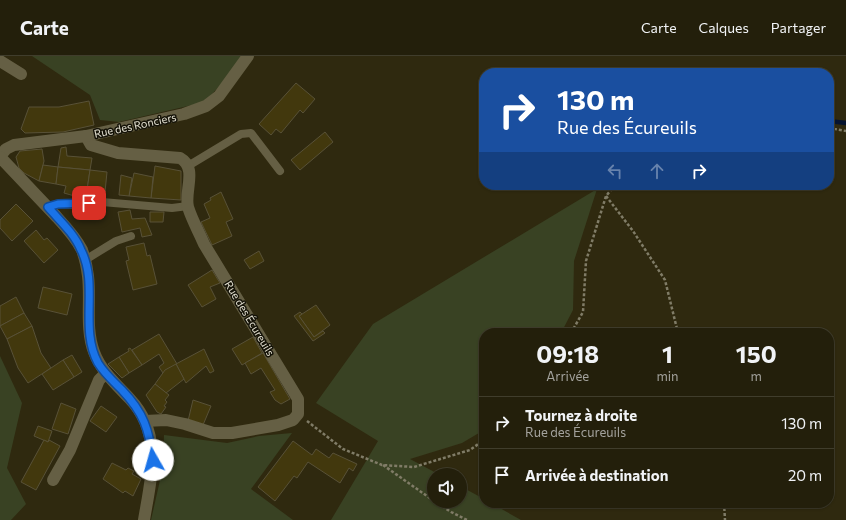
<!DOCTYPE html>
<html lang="fr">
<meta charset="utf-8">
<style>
:root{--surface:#231f0b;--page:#2f2c19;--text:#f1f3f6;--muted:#a3a29d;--line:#403d2c}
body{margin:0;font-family:Commissioner,sans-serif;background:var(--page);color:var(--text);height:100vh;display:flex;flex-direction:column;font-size:15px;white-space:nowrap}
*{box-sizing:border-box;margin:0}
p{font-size:13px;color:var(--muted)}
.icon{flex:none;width:22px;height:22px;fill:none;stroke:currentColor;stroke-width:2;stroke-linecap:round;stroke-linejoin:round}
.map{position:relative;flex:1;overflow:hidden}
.details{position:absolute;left:479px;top:272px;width:355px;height:180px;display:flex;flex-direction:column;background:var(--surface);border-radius:16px;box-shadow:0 1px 3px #0004,0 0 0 1px var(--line)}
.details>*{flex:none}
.guide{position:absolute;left:479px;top:12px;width:355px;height:122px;border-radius:16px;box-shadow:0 1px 3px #0004,0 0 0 1px var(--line);background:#1a4fa0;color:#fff;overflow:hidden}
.fabs{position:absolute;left:427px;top:412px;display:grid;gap:8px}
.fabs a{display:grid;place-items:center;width:40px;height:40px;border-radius:50%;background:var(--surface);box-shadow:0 1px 3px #0004,0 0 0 1px var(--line);font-size:20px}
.pin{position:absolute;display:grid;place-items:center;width:34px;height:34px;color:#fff;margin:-17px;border-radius:8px;box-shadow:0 2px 6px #0006}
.me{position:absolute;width:44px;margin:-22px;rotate:353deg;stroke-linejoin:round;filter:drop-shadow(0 0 3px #0008)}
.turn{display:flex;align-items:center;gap:14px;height:84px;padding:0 12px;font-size:18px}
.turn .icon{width:52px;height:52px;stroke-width:2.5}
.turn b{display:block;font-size:28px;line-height:34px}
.lanes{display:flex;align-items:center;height:38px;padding:0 12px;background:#0003;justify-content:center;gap:20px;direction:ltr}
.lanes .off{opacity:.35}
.eta{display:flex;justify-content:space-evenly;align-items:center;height:68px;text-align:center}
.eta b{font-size:24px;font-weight:700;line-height:28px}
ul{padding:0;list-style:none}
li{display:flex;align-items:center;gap:12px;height:52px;padding:0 12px;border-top:1px solid var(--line)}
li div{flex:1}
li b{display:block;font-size:15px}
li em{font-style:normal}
header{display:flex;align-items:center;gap:24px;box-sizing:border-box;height:56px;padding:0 20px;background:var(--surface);border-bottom:1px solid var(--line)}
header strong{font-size:19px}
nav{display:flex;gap:22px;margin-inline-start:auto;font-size:14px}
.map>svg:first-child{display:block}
.green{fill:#394223}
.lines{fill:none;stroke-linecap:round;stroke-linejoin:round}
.stream{stroke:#05132f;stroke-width:4.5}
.building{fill:#42380d;stroke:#585137}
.path{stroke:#807c67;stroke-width:2.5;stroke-dasharray:3 2;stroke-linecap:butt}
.lane{stroke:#655f44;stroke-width:8}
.street{stroke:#655f44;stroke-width:12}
.secondary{stroke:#655f44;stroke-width:12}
.route-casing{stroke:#114b97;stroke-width:10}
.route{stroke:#1a73e8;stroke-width:7}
.labels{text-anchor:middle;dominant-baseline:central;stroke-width:3;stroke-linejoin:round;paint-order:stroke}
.street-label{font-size:11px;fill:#e3e0d1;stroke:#141207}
</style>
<header>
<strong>Carte</strong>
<nav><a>Carte</a><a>Calques</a><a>Partager</a></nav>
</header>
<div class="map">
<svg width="846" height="464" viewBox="0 0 846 464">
<rect width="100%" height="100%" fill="#2f290f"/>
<g class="green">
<polygon points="32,0 243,0 239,8 205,46 119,66 100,64 90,39"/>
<polygon points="597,133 574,205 573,254 561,277 484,277 484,374 462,387 410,403 440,419 434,419 434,445 460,445 460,430 484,443 484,447 491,447 521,464 331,464 378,385 316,347 373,268"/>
<polygon points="0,300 22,347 7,412 26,448 11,464 0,464"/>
<polygon points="292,377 251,433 293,464 151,464 163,411 164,379 227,387 259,380"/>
</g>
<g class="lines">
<polyline class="stream" points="829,65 846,67"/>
</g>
<g class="building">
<polygon points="296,27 315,43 303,57 300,54 281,77 276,73 271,79 259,68"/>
<polygon points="89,45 94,69 63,76 25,77 21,73 29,51 59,51"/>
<polygon points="325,76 333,86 300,114 291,104"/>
<polygon points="66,91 67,100 92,102 90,114 58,111 61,92"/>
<polygon points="42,93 44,105 39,125 24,117 19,112 16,101 20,95"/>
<polygon points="43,109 58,111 56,128 39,125"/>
<polygon points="155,110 181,115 181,144 151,142"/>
<polygon points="58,111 90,114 87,134 80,132 78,141 64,137 66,130 56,128"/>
<polygon points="90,114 107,116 105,136 87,134"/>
<polygon points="134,117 153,121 151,142 129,140"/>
<polygon points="121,119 132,122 129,140 119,139"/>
<polygon points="221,136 233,163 226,166 232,180 212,189 201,166 210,162 204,148 211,144 210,142"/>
<polygon points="16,148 33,165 12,185 0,172 0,164"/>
<polygon points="130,154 132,163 145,162 152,179 142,181 140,172 122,176 118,156"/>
<polygon points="150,156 164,156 163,166 150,166"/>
<polygon points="36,174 44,184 47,182 58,194 44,207 24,185"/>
<polygon points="144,187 147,200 150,199 157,228 133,234 126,205 129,204 126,191"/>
<polygon points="259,195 264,205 250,213 244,204"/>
<polygon points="212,214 220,227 210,231 216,243 202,251 188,229"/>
<polygon points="43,231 72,238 67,259 38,252"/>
<polygon points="16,241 24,257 0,270 0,250"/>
<polygon points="316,249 330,269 314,281 299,260"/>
<polygon points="300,256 302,258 299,260 314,281 323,275 325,277 313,285 294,260"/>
<polygon points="24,257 32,270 7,283 0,270"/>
<polygon points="32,270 41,297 51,312 28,327 18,312 7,283"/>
<polygon points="159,278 177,308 163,317 159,311 164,307 159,298 142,309 132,294"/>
<polygon points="253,281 262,297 242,309 232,293"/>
<polygon points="130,292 142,309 129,317 119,301 129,295 128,293"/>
<polygon points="204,293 214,315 210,317 206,310 186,327 176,308"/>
<polygon points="263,297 290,343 281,348 275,344 270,336 275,334 261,312 251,318 245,307"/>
<polygon points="72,299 82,316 74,321 63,304"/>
<polygon points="119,301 129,317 122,322 108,308"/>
<polygon points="63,304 74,321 53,334 42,318"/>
<polygon points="176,308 184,323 166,337 155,328 165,314"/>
<polygon points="155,328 169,339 165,344 167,346 164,350 166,351 161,358 157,356 146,339"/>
<polygon points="193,344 211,350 203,369 188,365"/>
<polygon points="61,347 76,353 68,378 52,373"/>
<polygon points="101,350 117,361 106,376 90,365"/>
<polygon points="38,370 52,375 48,386 34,380"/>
<polygon points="44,384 48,386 49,384 60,390 36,434 21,426"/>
<polygon points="293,385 312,399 316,393 329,402 333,397 357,408 353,415 349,412 340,427 308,406 297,422 294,420 275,445 258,431"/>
<polygon points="112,407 126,414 128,412 134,415 132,418 141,423 133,440 125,435 123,437 103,423"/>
</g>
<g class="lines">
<g class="path">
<polyline points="829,72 846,75"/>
<polyline points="606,140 633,175 665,224 678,277"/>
<polyline points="571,277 583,256 586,205 606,140 615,129"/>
<polyline points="307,365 343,393 382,409 414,411 470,394 484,384"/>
<polyline points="383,409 434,445"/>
<polyline points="434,445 451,456 467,464"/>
<polyline points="724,447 725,464"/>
</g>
<g class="lane">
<polyline points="188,110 241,78 251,77 280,115"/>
<polyline points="48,151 58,148 77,149 102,146 172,152 188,150"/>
<polyline points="85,204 116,185 131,180"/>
</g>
<g class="street">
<polyline points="0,5 21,18"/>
<path d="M86,80L91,89L118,97L180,102C198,112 184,135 188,151C192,164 199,176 204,188L298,343V358L293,364L278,369L232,377H213L185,368L166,364L145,365"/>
<polyline points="0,100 6,93 14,89 86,80 184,58 206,50 219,40 248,0"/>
<polyline points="53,424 70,394 99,324 106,317"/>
</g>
<path class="secondary" d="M0,101C18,120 36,139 54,158C64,169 75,180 82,194C85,202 87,212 88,220C91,245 85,272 94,296C101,315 116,328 130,343C163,378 151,422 144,464"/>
</g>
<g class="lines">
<g class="route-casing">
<path id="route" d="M89,147L58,148L48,151C59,164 74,177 81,194C99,229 79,272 98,307C104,317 114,326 122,334C144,357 149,374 153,404"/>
</g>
<use href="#route" class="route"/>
</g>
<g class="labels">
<g class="street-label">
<text transform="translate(135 69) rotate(-12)">Rue des Ronciers</text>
<text transform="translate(250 262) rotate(59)">Rue des Écureuils</text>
</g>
</g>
</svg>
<div class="fabs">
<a><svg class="icon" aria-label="sound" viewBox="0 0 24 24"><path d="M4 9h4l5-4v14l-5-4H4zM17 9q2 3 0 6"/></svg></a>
</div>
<div class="pin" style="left:89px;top:147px;background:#d93025"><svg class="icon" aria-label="arrive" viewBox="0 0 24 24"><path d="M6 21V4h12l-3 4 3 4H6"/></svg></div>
<svg class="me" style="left:153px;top:404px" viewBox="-20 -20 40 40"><circle r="19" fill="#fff"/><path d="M0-13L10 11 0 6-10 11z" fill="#1a73e8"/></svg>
<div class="guide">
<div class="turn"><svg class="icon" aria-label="right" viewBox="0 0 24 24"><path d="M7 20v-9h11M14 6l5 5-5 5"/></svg><div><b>130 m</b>Rue des Écureuils</div></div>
<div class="lanes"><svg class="icon off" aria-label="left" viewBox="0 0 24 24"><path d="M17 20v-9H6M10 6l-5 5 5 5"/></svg><svg class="icon off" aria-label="ahead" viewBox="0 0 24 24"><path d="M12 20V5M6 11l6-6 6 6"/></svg><svg class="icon" aria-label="right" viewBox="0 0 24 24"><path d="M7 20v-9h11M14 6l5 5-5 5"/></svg></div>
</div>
<section class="details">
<div class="eta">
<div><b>09:18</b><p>Arrivée</p></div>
<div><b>1</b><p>min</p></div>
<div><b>150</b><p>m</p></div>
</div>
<ul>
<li><svg class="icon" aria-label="right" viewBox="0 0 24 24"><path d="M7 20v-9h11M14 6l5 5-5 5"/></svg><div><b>Tournez à droite</b><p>Rue des Écureuils</p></div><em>130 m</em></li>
<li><svg class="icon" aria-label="arrive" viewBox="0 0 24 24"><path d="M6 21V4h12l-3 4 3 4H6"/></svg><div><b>Arrivée à destination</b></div><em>20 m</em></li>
</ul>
</section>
</div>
